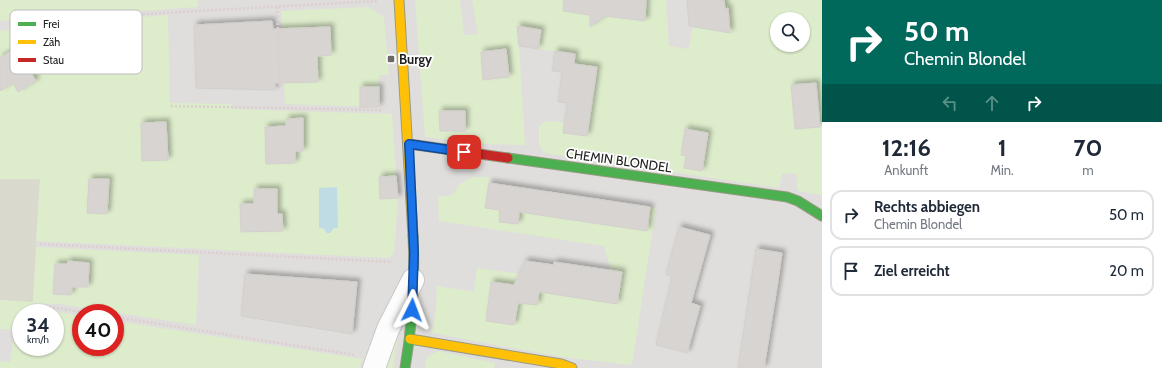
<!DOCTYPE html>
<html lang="de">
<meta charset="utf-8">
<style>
:root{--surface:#fff;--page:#f2f2f3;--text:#1f2937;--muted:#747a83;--line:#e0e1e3}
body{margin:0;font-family:Cabin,sans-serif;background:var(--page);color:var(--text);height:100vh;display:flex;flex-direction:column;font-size:15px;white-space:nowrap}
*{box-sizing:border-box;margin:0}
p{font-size:13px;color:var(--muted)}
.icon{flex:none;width:22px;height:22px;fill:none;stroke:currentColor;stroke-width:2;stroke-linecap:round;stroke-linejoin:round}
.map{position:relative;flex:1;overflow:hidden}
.sheet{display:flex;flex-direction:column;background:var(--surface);width:340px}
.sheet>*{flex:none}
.top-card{background:#00695c;color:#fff;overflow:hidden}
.tools{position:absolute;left:770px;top:12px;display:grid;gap:8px}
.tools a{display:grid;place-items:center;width:40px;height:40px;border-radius:50%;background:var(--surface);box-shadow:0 1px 3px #0004;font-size:20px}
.speed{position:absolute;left:12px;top:304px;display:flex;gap:8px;font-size:20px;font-weight:700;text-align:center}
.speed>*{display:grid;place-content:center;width:52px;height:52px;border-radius:50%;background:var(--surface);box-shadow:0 1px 3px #0004;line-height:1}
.speed small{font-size:10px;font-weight:400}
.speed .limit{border:6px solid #d22;background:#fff;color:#111}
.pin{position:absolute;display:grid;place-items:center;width:34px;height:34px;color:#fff;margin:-17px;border-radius:8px;box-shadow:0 2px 6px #0006}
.me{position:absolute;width:44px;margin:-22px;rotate:3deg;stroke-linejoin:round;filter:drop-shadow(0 0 3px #0008)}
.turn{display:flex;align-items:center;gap:14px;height:84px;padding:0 16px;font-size:18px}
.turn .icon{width:52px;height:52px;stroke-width:2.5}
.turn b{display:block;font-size:28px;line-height:34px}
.lanes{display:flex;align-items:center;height:38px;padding:0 16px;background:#0003;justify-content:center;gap:20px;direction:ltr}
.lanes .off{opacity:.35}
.eta{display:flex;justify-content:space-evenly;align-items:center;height:68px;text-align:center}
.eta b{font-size:24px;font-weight:700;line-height:28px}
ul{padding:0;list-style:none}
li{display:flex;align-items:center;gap:12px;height:50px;margin:0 8px 6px;padding:0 8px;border:2px solid var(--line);border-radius:12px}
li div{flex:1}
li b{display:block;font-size:15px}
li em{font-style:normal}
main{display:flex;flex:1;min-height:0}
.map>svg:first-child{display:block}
.residential{fill:#dfdedc;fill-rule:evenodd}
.construction{fill:#d9d9cd}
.grass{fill:#ddeccb;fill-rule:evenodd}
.water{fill:#bfdbe3}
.building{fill:#d7d4d2;stroke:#d3d0cc;filter:url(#shadow)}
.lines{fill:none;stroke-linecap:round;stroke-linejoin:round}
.street-casing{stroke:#c9c8c7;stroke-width:24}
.fast-casing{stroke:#999a82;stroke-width:11}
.slow-casing{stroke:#999a82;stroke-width:11}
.jam-casing{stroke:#999a82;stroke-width:11}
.path{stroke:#dccecd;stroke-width:2.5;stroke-dasharray:2 2;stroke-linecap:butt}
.street{stroke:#fdfcfc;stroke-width:22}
.fast{stroke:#4caf50;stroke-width:9}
.slow{stroke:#ffc107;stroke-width:9}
.jam{stroke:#c62828;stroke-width:9}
.route-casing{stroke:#114b97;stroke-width:10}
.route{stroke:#1a73e8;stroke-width:7}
.poi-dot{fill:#6a6968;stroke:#fff;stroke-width:1.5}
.labels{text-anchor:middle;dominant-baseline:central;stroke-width:3.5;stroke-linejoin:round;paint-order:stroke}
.poi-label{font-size:13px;font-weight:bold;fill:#222;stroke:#fff;text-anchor:start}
.street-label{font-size:13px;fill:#222;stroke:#fff}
.key{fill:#fff;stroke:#bdbdbd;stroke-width:1}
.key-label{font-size:11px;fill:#222}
</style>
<main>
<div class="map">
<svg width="822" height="368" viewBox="0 0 822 368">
<defs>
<filter id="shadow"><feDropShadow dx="3.5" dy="-3.5" stdDeviation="2" flood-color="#0004"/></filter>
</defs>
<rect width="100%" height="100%" fill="#f0eeeb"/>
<path class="residential" d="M0,0H822V368H0ZM777,19H803V45H777ZM21,313H55V347H21ZM81,313H115V347H81Z"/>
<polygon class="construction" points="0,179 40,179 33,302 0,300"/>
<g class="grass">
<polygon points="0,0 197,0 198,7 0,21"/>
<path d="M415,0H460L464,35L478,34L472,0H666L669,46L688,49L693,27L726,32L729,28L728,8L725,9L724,0H822V195L798,191L796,173L782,174L779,188L544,153L539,144V127L544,122L553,121L564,123L566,113L575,114L570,83L575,54L538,49L541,30L518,26L525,145L478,144L425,137ZM777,19H803V45H777Z"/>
<polygon points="369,7 384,17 389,75 379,75 379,107 285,104 281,11"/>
<polygon points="168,15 170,103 232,104 233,109 392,114 398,198 394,253 389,258 36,241 40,179 0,179 0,31 47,27 48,30 65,28 74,22"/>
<polygon points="473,177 490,177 489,183 548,192 545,216 647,231 650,207 656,208 632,365 562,357 432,333 436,307 437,286 474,292 477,268 541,277 617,304 622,272 611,270 604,246 439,221 438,197 452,195 460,184"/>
<path d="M36,247L199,255L196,325L60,304L33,303L32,308L81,316V347H115V321L363,359L359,368H0V361L10,362L15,330L0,329V300L33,302ZM21,313H55V347H21Z"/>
<polygon points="398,337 393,368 382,368 389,346"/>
<polygon points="438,351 495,363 494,368 425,368 427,357"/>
</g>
<polygon class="water" points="337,187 338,228 334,228 330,233 327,233 323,228 319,228 319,188"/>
<g class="building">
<polygon points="564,0 646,0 645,21 605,16 590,27 590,15 563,11"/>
<polygon points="687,0 724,0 725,9 728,8 730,33 689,26"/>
<polygon points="272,21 273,29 330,27 331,55 317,56 318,82 275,83 275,90 196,88 194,25"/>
<polygon points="517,26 541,30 538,49 519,46"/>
<polygon points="16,48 36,81 18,92 13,83 0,91 0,58"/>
<polygon points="506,49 509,77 483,80 481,52"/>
<polygon points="555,51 575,54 574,64 597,67 587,136 563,133 567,103 558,102 562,72 552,71"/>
<polygon points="816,83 820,127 795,129 791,85"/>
<rect x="360" y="87" width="19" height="20"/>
<polygon points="439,111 465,111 465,131 440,131"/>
<polygon points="303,118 303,151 295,151 295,163 266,164 265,127 286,126 286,119"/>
<polygon points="166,122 168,160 142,161 141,123"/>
<polygon points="685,129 708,133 702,171 684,168 686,156 681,155"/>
<polygon points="396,176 398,198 380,199 379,177"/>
<polygon points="89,179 109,179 107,214 87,213"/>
<polygon points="489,183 650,207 647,231 519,212 518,224 499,222 500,210 485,208"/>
<polygon points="254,189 277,189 277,214 282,214 283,231 241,232 240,204 254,204"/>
<polygon points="679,227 710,235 691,303 700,306 687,353 656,345 672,276 666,275"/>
<polygon points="756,249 782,253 778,281 764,368 738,368"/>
<polygon points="68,261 89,263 88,287 72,287 71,295 53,294 55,264 67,264"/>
<polygon points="525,261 554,265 554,262 622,272 617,304 539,292 537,305 518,303 514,325 486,321 491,282 514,285"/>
<polygon points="245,274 357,282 352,334 241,316"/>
</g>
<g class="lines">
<g class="street-casing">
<polyline id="street" points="374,368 388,329 413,280"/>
</g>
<g class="fast-casing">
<g id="fast">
<polyline points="508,158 787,197 798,201 822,216"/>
<path d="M405,368C412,327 415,278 413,236"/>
</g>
</g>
<g class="slow-casing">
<g id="slow">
<polyline points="399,0 413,236"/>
<polyline points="410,339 561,364 572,368"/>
</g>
</g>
<g class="jam-casing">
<polyline id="jam" points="409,144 508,158"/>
</g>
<g class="path">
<polyline points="277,7 280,86"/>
<polyline points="56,22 61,19 197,11 377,1"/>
<polyline points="171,106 383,110"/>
<polyline points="40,244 392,262"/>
<polyline points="45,306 89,313"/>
<polyline points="115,317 355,355"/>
</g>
<use href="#street" class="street"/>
<use href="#fast" class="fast"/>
<use href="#slow" class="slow"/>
<use href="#jam" class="jam"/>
</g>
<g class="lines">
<g class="route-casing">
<polyline id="route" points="412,310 414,253 409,144 464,152"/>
</g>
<use href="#route" class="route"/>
</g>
<rect class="poi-dot" x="387" y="55" width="8" height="8" rx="2"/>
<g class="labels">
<g class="poi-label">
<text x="399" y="59">Burgy</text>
</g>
<g class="street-label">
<text transform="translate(619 160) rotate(8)">CHEMIN BLONDEL</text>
</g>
</g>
<rect x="10" y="10" width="132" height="64" rx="6" class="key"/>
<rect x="18" y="22" width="18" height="4" fill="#4caf50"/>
<rect x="18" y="40" width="18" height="4" fill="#ffc107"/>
<rect x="18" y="58" width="18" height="4" fill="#c62828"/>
<g class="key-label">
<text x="43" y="28">Frei</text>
<text x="43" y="46">Zäh</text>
<text x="43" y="64">Stau</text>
</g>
</svg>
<div class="tools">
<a><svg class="icon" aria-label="search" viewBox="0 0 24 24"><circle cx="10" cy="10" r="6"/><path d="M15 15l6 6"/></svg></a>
</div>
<div class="speed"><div>34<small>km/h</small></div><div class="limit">40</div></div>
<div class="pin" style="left:464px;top:152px;background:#d93025"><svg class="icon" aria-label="arrive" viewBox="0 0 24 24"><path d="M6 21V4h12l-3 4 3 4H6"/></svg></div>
<svg class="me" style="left:412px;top:310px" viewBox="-20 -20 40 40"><path d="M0-17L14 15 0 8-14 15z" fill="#1a73e8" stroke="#fff" stroke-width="4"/></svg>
</div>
<section class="sheet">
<div class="top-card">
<div class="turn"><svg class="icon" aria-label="right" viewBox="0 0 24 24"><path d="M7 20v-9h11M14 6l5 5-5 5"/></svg><div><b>50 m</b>Chemin Blondel</div></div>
<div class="lanes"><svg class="icon off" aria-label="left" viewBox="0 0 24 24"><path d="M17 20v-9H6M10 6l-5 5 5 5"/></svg><svg class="icon off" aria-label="ahead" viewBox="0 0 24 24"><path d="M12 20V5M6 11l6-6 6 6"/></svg><svg class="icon" aria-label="right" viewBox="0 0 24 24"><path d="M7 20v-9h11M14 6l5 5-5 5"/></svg></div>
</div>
<div class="eta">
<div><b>12:16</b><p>Ankunft</p></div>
<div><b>1</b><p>Min.</p></div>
<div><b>70</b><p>m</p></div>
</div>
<ul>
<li><svg class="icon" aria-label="right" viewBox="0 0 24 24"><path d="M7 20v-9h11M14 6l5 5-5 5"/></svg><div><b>Rechts abbiegen</b><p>Chemin Blondel</p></div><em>50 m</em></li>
<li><svg class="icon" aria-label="arrive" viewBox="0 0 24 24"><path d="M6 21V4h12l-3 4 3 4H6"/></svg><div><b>Ziel erreicht</b></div><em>20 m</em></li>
</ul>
</section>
</main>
